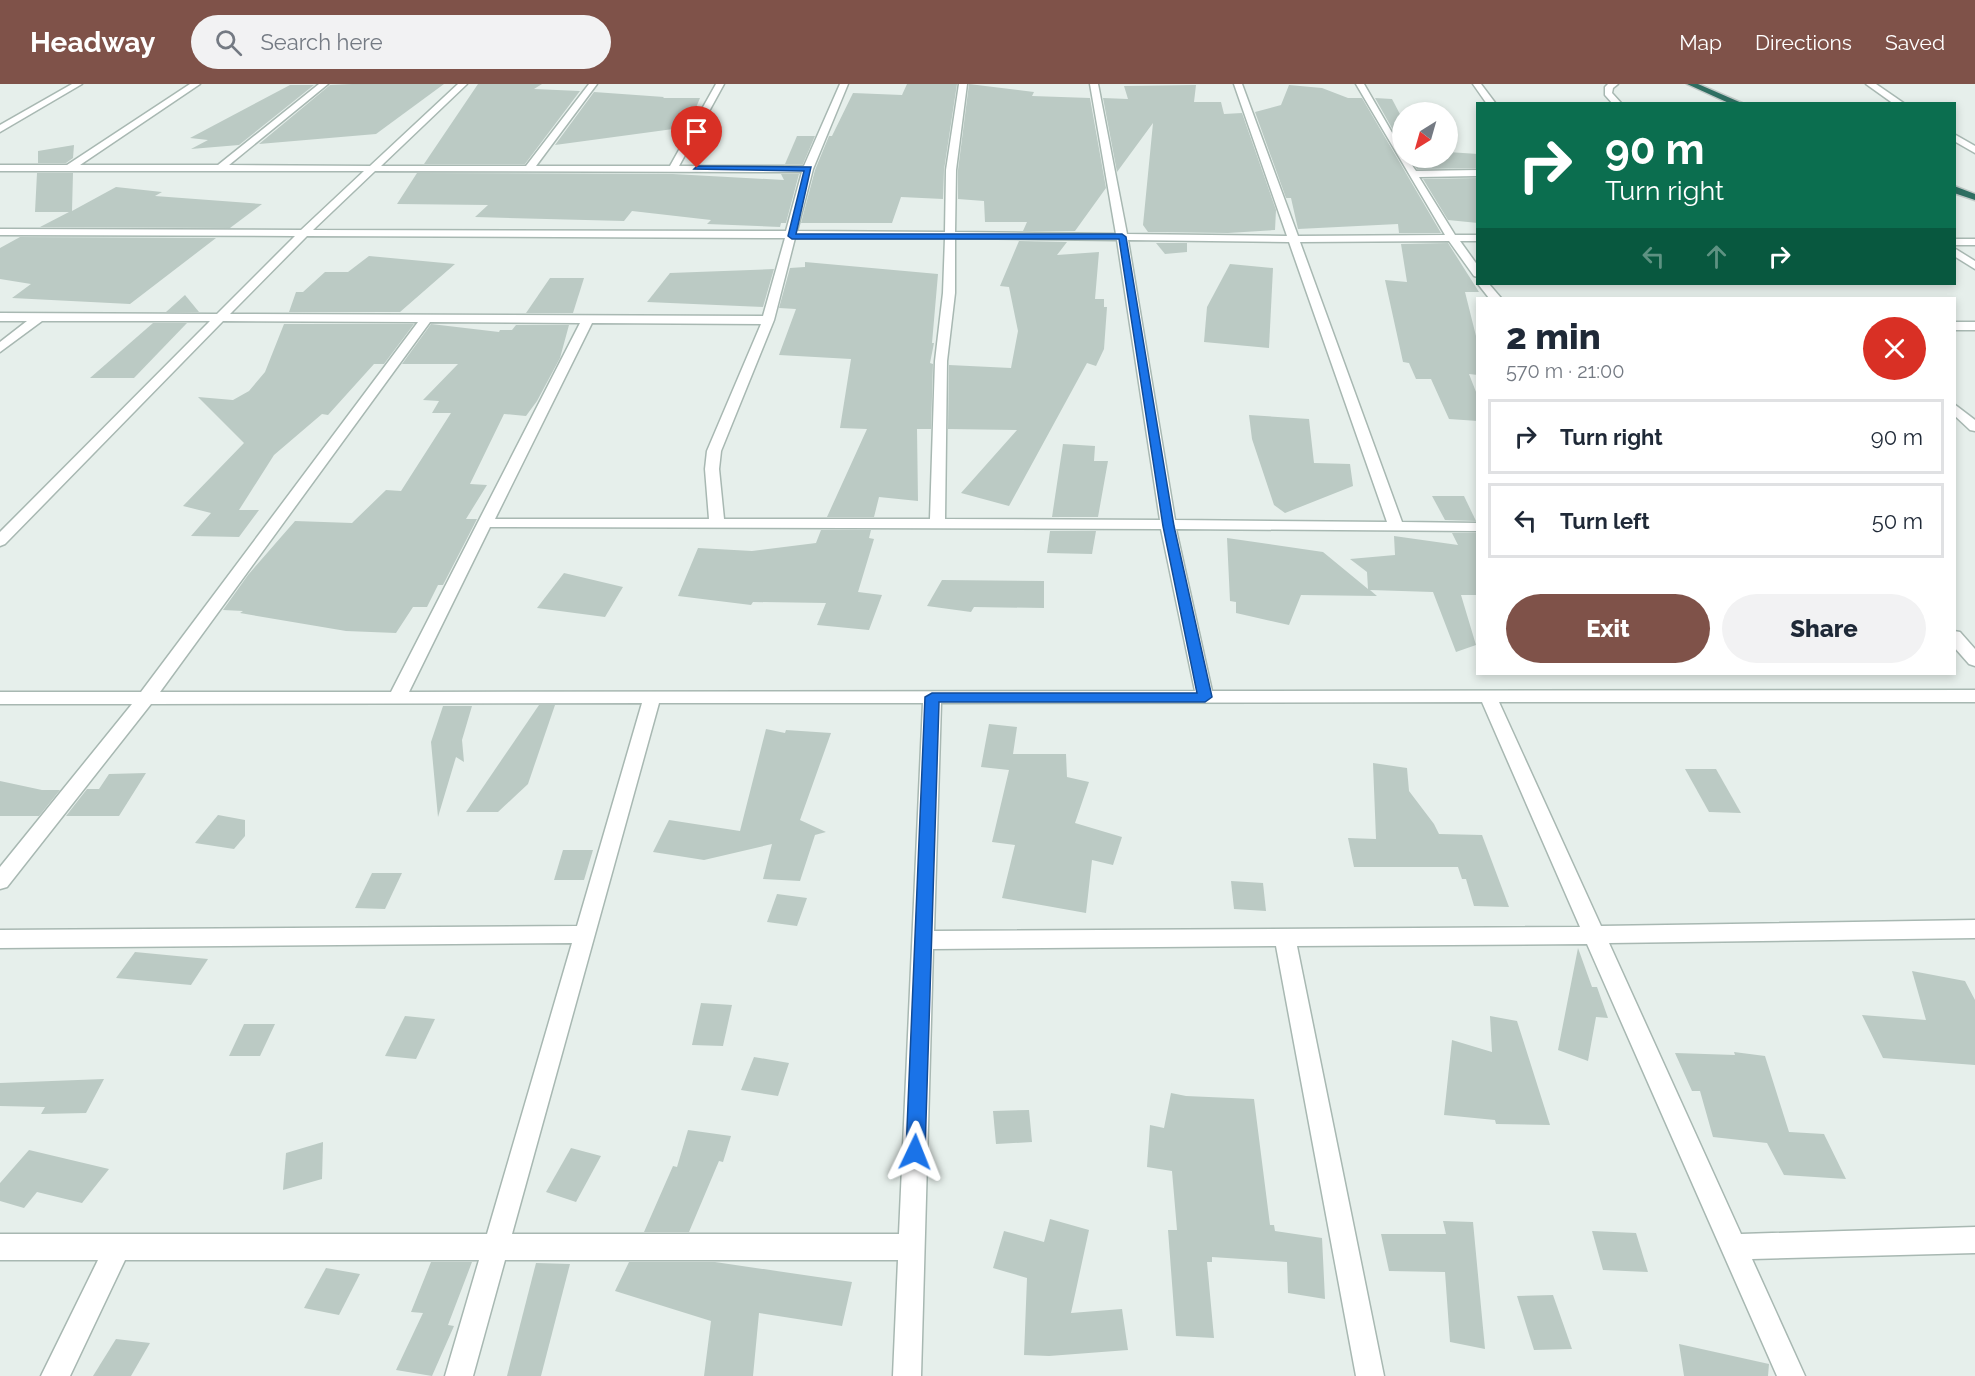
<!DOCTYPE html>
<meta charset="utf-8">
<style>
:root{--surface:#fff;--page:#f2f2f3;--text:#1f2937;--muted:#747a83;--line:#e0e1e3;--accent:#7f5249}
body{margin:0;font-family:Raleway,sans-serif;background:var(--page);color:var(--text);height:100vh;display:flex;flex-direction:column;font-size:22px;white-space:nowrap}
*{box-sizing:border-box;margin:0}
p{font-size:20px;color:var(--muted)}
.icon{flex:none;width:33px;height:33px;fill:none;stroke:currentColor;stroke-width:2;stroke-linecap:round;stroke-linejoin:round}
.map{position:relative;flex:1;overflow:hidden}
.side{position:absolute;left:1476px;top:213px;width:480px;height:378px;display:flex;flex-direction:column;background:var(--surface);border-radius:0px;box-shadow:0 3px 9px #0003}
.side>*{flex:none}
.guide{position:absolute;left:1476px;top:18px;width:480px;height:183px;border-radius:0px;box-shadow:0 3px 9px #0003;background:#0b6e4f;color:#fff;overflow:hidden}
.needle{width:39px;rotate:217deg}
.buttons{position:absolute;left:1392px;top:18px;display:grid;gap:12px}
.buttons a{display:grid;place-items:center;width:66px;height:66px;border-radius:50%;background:var(--surface);box-shadow:0 3px 9px #0003;font-size:30px}
.pin{position:absolute;display:grid;place-items:center;width:51px;height:51px;color:#fff;margin:-62px -26px;border-radius:50% 50% 50% 0;rotate:-45deg;box-shadow:0 0 6px #0007}
.pin .icon{rotate:45deg}
.me{position:absolute;width:66px;margin:-33px;rotate:2deg;stroke-linejoin:round;filter:drop-shadow(0 0 4px #0008)}
.turn{display:flex;align-items:center;gap:21px;height:126px;padding:0 30px;font-size:27px}
.turn .icon{width:78px;height:78px;stroke-width:2.5}
.turn b{display:block;font-size:42px;line-height:51px}
.lanes{display:flex;align-items:center;height:57px;padding:0 30px;background:#0003;justify-content:center;gap:30px;direction:ltr}
.lanes .off{opacity:.35}
.round{display:grid;place-items:center;flex:none;width:63px;height:63px;border-radius:32px;background:var(--page)}
.headline{display:flex;align-items:center;justify-content:space-between;height:102px;padding:0 30px}
h1{font-size:36px;font-weight:800;line-height:45px}
.cta{display:flex;gap:12px;margin-top:auto;padding:12px 30px}
.cta a{flex:1;height:69px;border-radius:36px;background:var(--accent);color:#fff;font-size:24px;font-weight:800;line-height:69px;text-align:center}
.cta a+a{background:var(--page);color:var(--text)}
ul{padding:0;list-style:none}
li{display:flex;align-items:center;gap:18px;height:75px;margin:0 12px 9px;padding:0 18px;border:3px solid var(--line);border-radius:0px}
li div{flex:1}
li b{display:block;font-size:22px}
li em{font-style:normal}
header{display:flex;align-items:center;gap:36px;box-sizing:border-box;height:84px;padding:0 30px;background:var(--accent);color:#fff}
header strong{font-size:28px}
nav{display:flex;gap:33px;margin-inline-start:auto;font-size:21px}
.search{width:420px;height:54px;background:var(--page);display:flex;align-items:center;gap:15px;box-sizing:border-box;padding:0 21px;border-radius:33px;color:var(--muted);font-size:22px}
.map>svg:first-child{display:block}
.building{fill:#bbcac4}
.lines{fill:none;stroke-linecap:round;stroke-linejoin:round}
.minor-casing{stroke:#a8b8b2;stroke-width:3}
.highway-casing{stroke:#c2cac8;stroke-width:3}
.minor{fill:#fff;fill-rule:evenodd}
.highway{fill:#2f6f62;fill-rule:evenodd}
.route{fill:#1a73e8;stroke:#114b97;stroke-width:1.5}
</style>
<header>
<strong>Headway</strong>
<div class="search"><svg class="icon" aria-label="search" viewBox="0 0 24 24"><circle cx="10" cy="10" r="6"/><path d="M15 15l6 6"/></svg>Search here</div>
<nav><a>Map</a><a>Directions</a><a>Saved</a></nav>
</header>
<div class="map">
<svg width="1975" height="1292" viewBox="0 0 1975 1292">
<rect width="100%" height="100%" fill="#e6efeb"/>
<g class="building">
<polygon points="352,0 444,0 376,50 259,60 330,1"/>
<polygon points="478,0 542,0 534,5 580,7 525,80 424,80"/>
<polygon points="907,0 957,0 944,86 943,115 901,113 892,139 801,139 815,86 829,52 832,52 853,9 902,11"/>
<polygon points="969,0 1034,8 1032,12 1090,14 1106,104 1075,147 1023,147 1027,138 985,138 984,117 958,115 958,86"/>
<polygon points="290,1 314,1 239,61 191,65 208,56 190,54"/>
<polygon points="1196,1 1194,18 1221,18 1224,30 1242,29 1276,126 1275,146 1228,149 1148,148 1143,141 1153,39 1117,88 1103,14 1128,15 1124,2"/>
<polygon points="1289,1 1322,4 1348,14 1362,14 1441,149 1399,149 1398,140 1298,145 1291,114 1286,114 1255,28 1281,21"/>
<polygon points="594,8 664,13 663,14 700,14 688,43 555,61"/>
<polygon points="1375,14 1392,15 1402,34 1402,62"/>
<polygon points="797,52 815,52 803,80 785,80"/>
<polygon points="74,61 73,74 66,79 38,79 38,67"/>
<polygon points="1448,68 1478,70 1478,84 1417,85 1409,74 1448,74"/>
<polygon points="37,89 73,89 72,127 116,103 162,108 155,112 262,120 230,144 40,143 69,128 35,128"/>
<polygon points="417,89 673,90 784,96 781,90 799,90 786,139 781,139 780,143 707,140 711,136 632,127 624,137 475,133 488,121 397,120"/>
<polygon points="1478,94 1478,139 1448,136 1423,95"/>
<polygon points="20,153 216,154 130,220 12,214 31,200 0,195 0,164"/>
<polygon points="1019,157 1067,158 1057,171 1099,168 1095,215 1104,215 1104,223 1107,223 1104,265 1096,282 1087,279 1009,422 961,409 1017,346 948,345 949,281 1011,284 1018,247 1009,203 1000,202"/>
<polygon points="1156,159 1187,159 1187,168 1165,170"/>
<polygon points="1448,159 1479,208 1465,208 1478,260 1478,291 1469,290 1478,313 1478,337 1449,335 1431,295 1416,295 1409,279 1403,278 1385,196 1407,198 1401,160"/>
<polygon points="369,172 455,180 400,228 289,228 296,208 303,208 325,188 348,188"/>
<polygon points="805,178 938,190 932,259 934,259 930,279 933,280 931,345 917,345 918,417 879,413 874,433 827,433 867,345 840,344 851,275 779,271 796,225 779,224 790,184 805,183"/>
<polygon points="1230,180 1273,184 1269,264 1204,258 1207,223"/>
<polygon points="774,185 763,223 647,218 670,189"/>
<polygon points="550,194 584,194 573,229 526,229"/>
<polygon points="185,211 199,228 166,228"/>
<polygon points="153,239 187,239 134,294 90,294"/>
<polygon points="284,240 414,240 384,280 374,280 328,331 322,330 274,371 239,426 259,426 239,453 191,452 211,429 183,422 244,359 198,313 233,316 249,307 265,288"/>
<polygon points="431,240 499,248 500,246 512,246 516,241 569,241 560,274 537,317 526,332 504,330 470,400 487,401 466,435 477,435 443,501 438,501 427,523 413,523 396,549 346,547 240,529 243,527 223,526 248,491 295,437 352,439 386,406 401,407 451,329 432,329 439,317 423,316 458,280 402,280"/>
<polygon points="1249,331 1309,335 1314,379 1350,380 1353,402 1285,429 1274,421 1252,355"/>
<polygon points="1063,360 1095,362 1094,377 1108,377 1098,433 1052,433"/>
<polygon points="1432,412 1464,412 1476,437 1445,436"/>
<polygon points="821,446 871,446 869,454 874,455 858,508 882,511 869,546 817,541 826,519 753,518 751,521 678,512 698,464 752,467 816,459"/>
<polygon points="1050,447 1096,447 1092,470 1047,469"/>
<polygon points="1452,449 1478,449 1478,511 1461,511 1476,561 1456,568 1433,508 1370,506 1377,512 1301,511 1289,541 1236,529 1236,518 1230,517 1227,454 1323,468 1368,505 1367,488 1350,475 1395,471 1394,452 1458,461"/>
<polygon points="564,489 623,503 605,533 537,524"/>
<polygon points="942,496 1044,497 1044,524 974,523 971,528 927,522"/>
<polygon points="539,621 555,621 528,700 498,728 466,728"/>
<polygon points="443,622 472,622 462,656 464,678 456,673 438,733 431,658"/>
<polygon points="989,640 1017,643 1013,670 1066,670 1067,693 1089,698 1075,739 1122,753 1113,781 1092,776 1086,829 1002,814 1015,761 992,758 1009,686 981,683"/>
<polygon points="766,645 785,649 786,646 831,649 800,736 826,748 815,751 800,797 763,795 772,760 704,776 653,768 669,736 740,747"/>
<polygon points="1373,679 1407,684 1409,707 1434,740 1439,750 1482,751 1509,823 1474,822 1466,795 1462,795 1458,783 1354,783 1348,754 1376,755"/>
<polygon points="1685,685 1716,685 1741,729 1709,728"/>
<polygon points="146,689 119,732 66,732 87,705 99,705 109,690"/>
<polygon points="0,697 42,706 60,706 39,732 0,732"/>
<polygon points="218,731 245,736 245,752 234,765 195,759"/>
<polygon points="563,766 593,766 584,796 554,796"/>
<polygon points="372,789 402,789 385,825 355,824"/>
<polygon points="1231,797 1263,799 1266,827 1234,825"/>
<polygon points="777,810 807,814 797,842 767,838"/>
<polygon points="1578,864 1592,903 1597,903 1608,934 1596,933 1588,977 1558,966"/>
<polygon points="135,868 208,875 191,901 116,894"/>
<polygon points="1912,887 1965,897 1975,916 1975,981 1883,974 1862,931 1926,936"/>
<polygon points="701,919 732,921 723,962 692,961"/>
<polygon points="405,932 435,935 416,975 385,972"/>
<polygon points="1490,932 1517,937 1550,1041 1496,1040 1495,1036 1444,1031 1452,956 1492,968"/>
<polygon points="244,940 275,940 260,972 229,972"/>
<polygon points="1734,968 1765,972 1789,1048 1824,1050 1846,1095 1784,1091 1767,1059 1713,1053 1700,1007 1692,1007 1675,969 1735,971"/>
<polygon points="754,973 789,979 778,1012 741,1006"/>
<polygon points="104,995 86,1029 41,1030 45,1023 0,1022 0,999"/>
<polygon points="1171,1009 1186,1012 1254,1015 1270,1141 1274,1141 1275,1147 1322,1154 1325,1215 1288,1209 1287,1178 1212,1173 1212,1178 1207,1178 1214,1254 1176,1252 1168,1146 1177,1146 1172,1087 1147,1083 1150,1041 1164,1044"/>
<polygon points="1029,1026 1032,1058 996,1060 993,1027"/>
<polygon points="688,1046 731,1052 723,1078 719,1077 689,1148 644,1148 673,1082 677,1083"/>
<polygon points="323,1058 322,1095 283,1106 286,1069"/>
<polygon points="571,1064 601,1072 576,1118 546,1108"/>
<polygon points="29,1066 109,1085 82,1119 37,1108 24,1124 0,1117 0,1099"/>
<polygon points="1050,1135 1089,1146 1071,1229 1122,1225 1128,1266 1049,1272 1024,1271 1027,1194 993,1184 1004,1147 1044,1158"/>
<polygon points="1443,1137 1473,1138 1485,1265 1450,1258 1445,1188 1389,1187 1381,1150 1446,1150"/>
<polygon points="1592,1147 1636,1149 1648,1188 1603,1186"/>
<polygon points="431,1178 472,1178 448,1241 454,1242 432,1292 396,1286 423,1229 411,1228"/>
<polygon points="629,1178 715,1178 852,1198 842,1242 759,1229 753,1292 704,1292 711,1237 615,1207"/>
<polygon points="536,1179 570,1180 541,1292 507,1292"/>
<polygon points="326,1184 360,1190 339,1231 304,1224"/>
<polygon points="1553,1211 1572,1265 1534,1266 1517,1212"/>
<polygon points="116,1255 150,1259 131,1292 93,1292"/>
<polygon points="1679,1260 1769,1280 1768,1292 1684,1292"/>
</g>
<g class="lines">
<g class="minor-casing">
<g id="minor">
<polygon points="72,0 82,0 0,48 0,41"/>
<path d="M190,0H200L80,81H218L319,0H328L229,81L370,82L458,0H467L381,82H526L589,0H597L536,82H670L716,0H724L679,82H804L840,0H848L813,85L797,147L945,148L946,86L959,0H967L956,86L955,148L1116,150L1090,0H1098L1127,150L1287,152L1234,0H1242L1298,152L1445,151L1356,0H1364L1402,66V74H1407L1416,87L1478,86V92L1419,93L1455,151H1478V157H1460L1478,182V193L1474,192L1449,157L1300,158L1402,438L1478,439V447L1176,445L1212,607L1975,606V618H1499L1601,842L1975,836V854L1609,859L1741,1150L1975,1143V1169L1752,1175L1805,1292H1777L1587,860L1297,862L1384,1292H1356L1276,862L933,865L921,1292H893L898,1176H505L473,1292H445L479,1176H125L70,1292H41L98,1176H0V1150H487L572,859L0,864V846L577,842L642,619L151,620L7,803L0,805V783L132,620H0V608H141L418,238L223,237L5,460L0,462V448L210,237H42L0,268V258L27,237H0V229L217,230L295,152L0,151V145L301,146L364,87H0V81H67ZM375,87L802,88L786,147L313,146ZM307,152L785,154L763,232L230,230ZM795,154H945L943,209L935,277L930,435H724L719,385L721,367L774,236ZM955,154L1117,156L1160,436L945,435L947,277L955,209ZM1128,156L1289,158L1387,438L1175,436ZM430,238L580,239L391,608H160ZM592,239L761,240L707,367L705,385L709,435H495ZM490,443L1161,445L1195,607L409,608ZM1482,618L1580,843L934,847L941,619ZM659,619H923L899,1150H512Z"/>
<polygon points="1473,0 1481,0 1496,20 1487,20"/>
<polygon points="1608,0 1618,0 1613,4 1612,9 1622,20 1613,20 1605,11 1605,3"/>
<polygon points="1866,0 1876,0 1905,20 1894,20"/>
<polygon points="1954,50 1975,62 1975,69 1954,57"/>
<rect x="1954" y="155" width="21" height="6"/>
<polygon points="1954,164 1975,177 1975,185 1954,172"/>
<polygon points="1478,200 1489,200 1501,214 1489,214"/>
<rect x="1954" y="238" width="21" height="8"/>
<polygon points="1954,320 1975,336 1975,347 1970,346 1954,331"/>
<polygon points="1954,547 1960,548 1975,565 1975,582 1969,580 1954,563"/>
</g>
</g>
<g class="highway-casing">
<g id="highway">
<polygon points="1687,0 1698,0 1744,20 1731,20"/>
<polygon points="1954,102 1975,110 1975,116 1954,109"/>
</g>
</g>
<use href="#minor" class="minor"/>
<use href="#highway" class="highway"/>
</g>
<polygon class="route" points="697,82 811,83 796,150 1122,150 1126,153 1174,442 1212,613 1205,618 939,618 925,1068 922,1075 915,1077 909,1075 906,1068 925,613 932,609 1197,609 1163,442 1119,155 792,155 788,152 804,87 694,85"/>
</svg>
<div class="buttons">
<a><svg class="needle" viewBox="-14 -14 28 28"><path d="M0-13l5 13h-10z" fill="#e53935"/><path d="M0 13l5-13h-10z" fill="#747a83"/></svg></a>
</div>
<div class="pin" style="left:697px;top:84px;background:#d93025"><svg class="icon" aria-label="arrive" viewBox="0 0 24 24"><path d="M6 21V4h12l-3 4 3 4H6"/></svg></div>
<svg class="me" style="left:915px;top:1068px" viewBox="-20 -20 40 40"><path d="M0-17L14 15 0 8-14 15z" fill="#1a73e8" stroke="#fff" stroke-width="4"/></svg>
<div class="guide">
<div class="turn"><svg class="icon" aria-label="right" viewBox="0 0 24 24"><path d="M7 20v-9h11M14 6l5 5-5 5"/></svg><div><b>90 m</b>Turn right</div></div>
<div class="lanes"><svg class="icon off" aria-label="left" viewBox="0 0 24 24"><path d="M17 20v-9H6M10 6l-5 5 5 5"/></svg><svg class="icon off" aria-label="ahead" viewBox="0 0 24 24"><path d="M12 20V5M6 11l6-6 6 6"/></svg><svg class="icon" aria-label="right" viewBox="0 0 24 24"><path d="M7 20v-9h11M14 6l5 5-5 5"/></svg></div>
</div>
<section class="side">
<div class="headline"><div><h1>2 min</h1><p>570 m · 21:00</p></div><a class="round" style="background:#d93025;color:#fff"><svg class="icon" aria-label="close" viewBox="0 0 24 24"><path d="M6 6l12 12M18 6L6 18"/></svg></a></div>
<ul>
<li><svg class="icon" aria-label="right" viewBox="0 0 24 24"><path d="M7 20v-9h11M14 6l5 5-5 5"/></svg><div><b>Turn right</b></div><em>90 m</em></li>
<li><svg class="icon" aria-label="left" viewBox="0 0 24 24"><path d="M17 20v-9H6M10 6l-5 5 5 5"/></svg><div><b>Turn left</b></div><em>50 m</em></li>
</ul>
<div class="cta"><a>Exit</a><a>Share</a></div>
</section>
</div>
